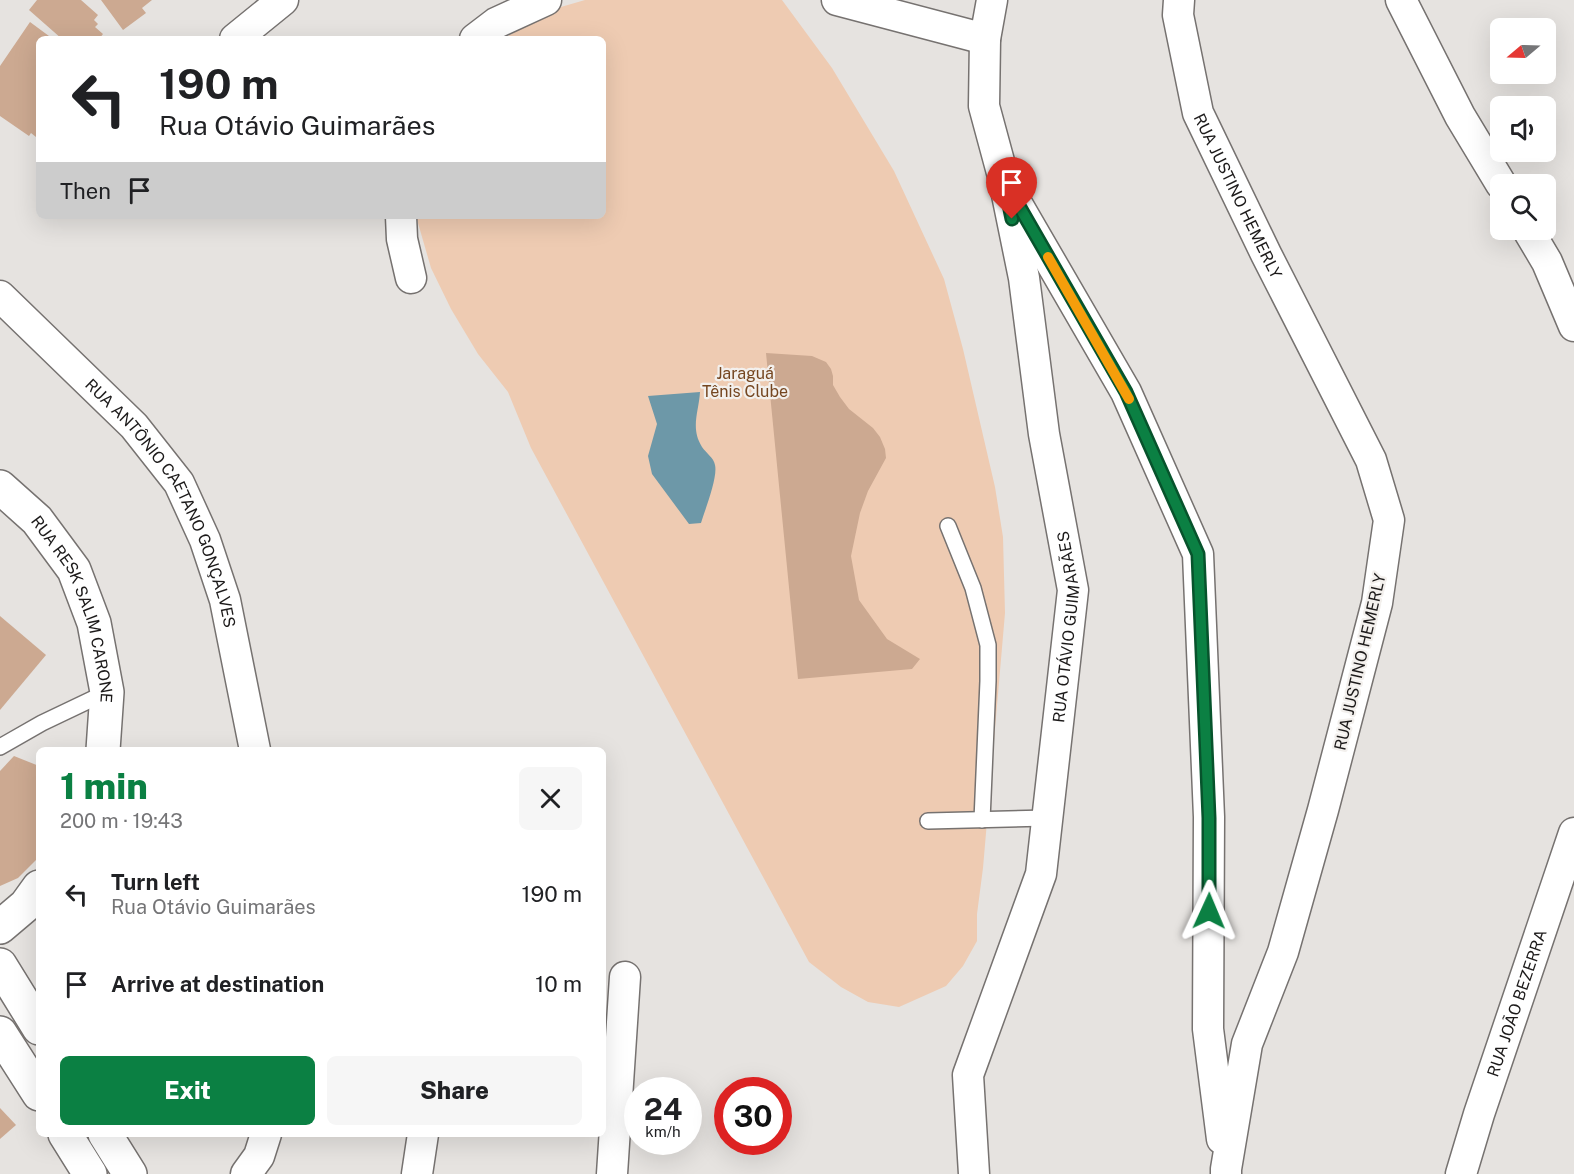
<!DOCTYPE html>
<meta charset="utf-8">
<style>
:root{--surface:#fff;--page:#f6f6f6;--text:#202124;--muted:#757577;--accent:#0b8043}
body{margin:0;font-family:"Public Sans",sans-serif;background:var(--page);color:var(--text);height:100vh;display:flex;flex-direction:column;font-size:22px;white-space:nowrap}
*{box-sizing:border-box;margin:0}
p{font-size:20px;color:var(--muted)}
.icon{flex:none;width:33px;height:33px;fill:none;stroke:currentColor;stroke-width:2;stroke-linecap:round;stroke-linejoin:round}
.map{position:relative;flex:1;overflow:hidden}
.panel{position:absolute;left:36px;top:747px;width:570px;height:390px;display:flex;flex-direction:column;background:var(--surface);border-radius:9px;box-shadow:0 6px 24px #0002}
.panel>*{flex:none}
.top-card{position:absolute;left:36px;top:36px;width:570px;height:183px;border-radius:9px;box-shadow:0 6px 24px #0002;background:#fff;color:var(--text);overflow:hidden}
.needle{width:39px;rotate:251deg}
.fabs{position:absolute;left:1490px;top:18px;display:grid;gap:12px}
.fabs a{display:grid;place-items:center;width:66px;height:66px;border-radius:9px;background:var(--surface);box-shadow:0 6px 24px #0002;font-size:30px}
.speed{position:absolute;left:624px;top:1077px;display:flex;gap:12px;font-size:30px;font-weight:700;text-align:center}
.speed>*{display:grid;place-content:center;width:78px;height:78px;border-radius:50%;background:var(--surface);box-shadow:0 6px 24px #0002;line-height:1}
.speed small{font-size:15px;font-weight:400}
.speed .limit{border:9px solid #d22;background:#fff;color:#111}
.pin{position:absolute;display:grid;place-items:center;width:51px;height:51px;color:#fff;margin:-62px -26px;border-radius:50% 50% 50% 0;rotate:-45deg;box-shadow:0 0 6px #0007}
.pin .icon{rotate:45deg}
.me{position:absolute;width:66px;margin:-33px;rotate:1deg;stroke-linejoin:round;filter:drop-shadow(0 0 4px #0008)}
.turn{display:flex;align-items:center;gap:21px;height:126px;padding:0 24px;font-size:27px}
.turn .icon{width:78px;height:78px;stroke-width:2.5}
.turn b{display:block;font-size:42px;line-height:51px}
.then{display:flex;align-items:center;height:57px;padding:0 24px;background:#0003;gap:12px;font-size:22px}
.round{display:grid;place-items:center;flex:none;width:63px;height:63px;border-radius:9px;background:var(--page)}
.head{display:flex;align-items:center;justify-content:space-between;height:102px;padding:0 24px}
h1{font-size:36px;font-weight:800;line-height:45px;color:var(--accent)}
.primary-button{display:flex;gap:12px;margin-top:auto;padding:12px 24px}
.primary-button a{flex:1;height:69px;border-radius:9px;background:var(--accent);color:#fff;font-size:24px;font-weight:800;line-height:69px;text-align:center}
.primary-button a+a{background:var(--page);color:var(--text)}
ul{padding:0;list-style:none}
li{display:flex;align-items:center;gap:18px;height:90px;padding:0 24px}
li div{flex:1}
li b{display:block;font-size:22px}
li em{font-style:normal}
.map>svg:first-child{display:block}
.green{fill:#eecbb2}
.water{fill:#6d98a8}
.building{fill:#cca991}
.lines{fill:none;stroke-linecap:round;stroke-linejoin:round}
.lane-casing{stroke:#767270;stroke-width:18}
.street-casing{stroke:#767270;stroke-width:33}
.secondary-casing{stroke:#767270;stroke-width:36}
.lane{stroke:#fff;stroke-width:15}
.street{stroke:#fff;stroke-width:30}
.secondary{stroke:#fff;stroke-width:33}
.route-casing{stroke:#07532c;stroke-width:15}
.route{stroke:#0b8043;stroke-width:10}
.slow{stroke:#f59e0b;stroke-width:10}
.labels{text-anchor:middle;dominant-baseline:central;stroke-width:4.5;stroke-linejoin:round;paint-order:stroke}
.street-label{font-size:16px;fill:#1c1a1a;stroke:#f3f0ed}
.park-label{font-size:16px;fill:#754620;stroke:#f3f0ed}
</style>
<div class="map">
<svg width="1574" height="1174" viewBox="0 0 1574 1174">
<rect width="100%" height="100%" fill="#e6e3e0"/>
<polygon class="green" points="585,0 782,0 832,68 894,171 944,279 963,349 995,487 1003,537 1005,613 983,868 977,914 977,941 963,966 946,986 899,1007 868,1002 841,987 809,962 531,448 508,392 478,354 451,309 431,268 416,216 603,216 603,39 503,39 554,9"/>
<path class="water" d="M700,392C699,411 690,428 702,447C706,453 714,458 715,465C718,477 705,510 701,523L689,524L652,474L648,456L657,424L648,396Z"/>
<g class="building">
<polygon points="37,0 81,0 98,15 94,20 98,24 95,27 103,34 99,39 62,39 29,10"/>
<polygon points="101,0 152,0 142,8 146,13 123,30"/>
<polygon points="30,22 53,39 39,39 39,133 36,137 31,133 29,136 0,116 0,66"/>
<polygon points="766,353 812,356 826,362 831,369 833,376 833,385 840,397 849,409 873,428 880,437 885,449 886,458 868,491 860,513 851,556 859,600 887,639 920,659 912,669 798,679"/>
<polygon points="0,616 46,655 0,710"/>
<polygon points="14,756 39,766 39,857 18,878 0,886 0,771"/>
<polygon points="0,1108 16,1125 0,1139"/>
</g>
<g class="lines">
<g class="lane-casing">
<g id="lane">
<polyline points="948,526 973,588 988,645 988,681 982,820"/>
<polyline points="0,747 42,723 107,692"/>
<polyline points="928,821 1047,818"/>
</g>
</g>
<g class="street-casing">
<g id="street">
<polyline points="837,0 985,39"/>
<path id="s1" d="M1179,0L1178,15L1198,113L1266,254L1371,460L1389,520L1377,603L1323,810L1283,952L1247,1044L1226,1169V1174"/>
<polyline points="1401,0 1460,116 1501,184"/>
<polyline points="235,39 283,0"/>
<polyline points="475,39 496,23 546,0"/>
<polyline points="1017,204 1126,392 1198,554 1209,817 1208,1029 1222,1139"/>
<polyline points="401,216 402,239 411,278"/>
<polyline points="1528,230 1547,262 1574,326"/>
<path id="s2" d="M0,296L134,426L179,483L205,540L225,600L255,750"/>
<polyline points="246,1174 259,1156 266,1134"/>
<polyline points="417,1174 423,1134"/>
<polyline points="612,1174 625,977"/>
<path id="s3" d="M974,1174L968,1075L1041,874L1073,590L1044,434L1024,278L1004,180L984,106L985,39L992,0"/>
<path id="s4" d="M1461,1174L1479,1114L1574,833"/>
</g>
</g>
<g class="secondary-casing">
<g id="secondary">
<path id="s5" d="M0,487L37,520L74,570L94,623L107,692L103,750"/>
<polyline points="0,927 26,905 39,887"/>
<polyline points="0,965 39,1028"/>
<polyline points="0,1033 39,1094"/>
<polyline points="65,1134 90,1174"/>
<polyline points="105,1134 130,1174"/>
</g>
</g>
<use href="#lane" class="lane"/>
<use href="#street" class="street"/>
<use href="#secondary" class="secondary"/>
</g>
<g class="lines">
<g class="route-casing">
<polyline id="route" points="1012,219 1004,180 1126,392 1198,554 1209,818 1209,911"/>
</g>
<use href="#route" class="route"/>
<polyline class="slow" points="1048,257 1129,399"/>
</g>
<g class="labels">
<g class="street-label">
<text stroke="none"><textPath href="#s1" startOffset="207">RUA JUSTINO HEMERLY</textPath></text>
<text stroke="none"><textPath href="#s2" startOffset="268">RUA ANTÔNIO CAETANO GONÇALVES</textPath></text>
<text stroke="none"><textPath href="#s5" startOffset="148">RUA RESK SALIM CARONE</textPath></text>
<text stroke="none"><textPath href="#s3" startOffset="562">RUA OTÁVIO GUIMARÃES</textPath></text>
<text transform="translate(1360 662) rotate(-77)">RUA JUSTINO HEMERLY</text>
<text stroke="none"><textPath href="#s4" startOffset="180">RUA JOÃO BEZERRA</textPath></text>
</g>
<g class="park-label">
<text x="745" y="373">Jaraguá<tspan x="745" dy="18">Tênis Clube</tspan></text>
</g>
</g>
</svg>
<div class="fabs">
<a><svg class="needle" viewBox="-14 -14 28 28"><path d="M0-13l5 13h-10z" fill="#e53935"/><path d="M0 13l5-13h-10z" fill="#757577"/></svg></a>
<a><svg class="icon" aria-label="sound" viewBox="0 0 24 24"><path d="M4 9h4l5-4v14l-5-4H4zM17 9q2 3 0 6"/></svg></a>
<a><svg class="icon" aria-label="search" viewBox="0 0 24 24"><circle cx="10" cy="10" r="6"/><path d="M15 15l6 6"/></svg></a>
</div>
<div class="speed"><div>24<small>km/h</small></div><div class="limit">30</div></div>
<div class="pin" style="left:1012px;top:219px;background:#d93025"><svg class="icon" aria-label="arrive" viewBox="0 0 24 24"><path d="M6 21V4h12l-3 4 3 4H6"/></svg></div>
<svg class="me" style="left:1209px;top:911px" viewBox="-20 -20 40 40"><path d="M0-17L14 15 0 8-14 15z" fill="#0b8043" stroke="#fff" stroke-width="4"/></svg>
<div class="top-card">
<div class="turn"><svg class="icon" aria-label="left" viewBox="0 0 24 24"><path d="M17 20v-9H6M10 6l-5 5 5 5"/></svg><div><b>190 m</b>Rua Otávio Guimarães</div></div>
<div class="then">Then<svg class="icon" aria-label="arrive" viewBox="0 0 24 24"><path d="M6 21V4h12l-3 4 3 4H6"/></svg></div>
</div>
<section class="panel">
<div class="head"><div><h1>1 min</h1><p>200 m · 19:43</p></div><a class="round"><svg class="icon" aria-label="close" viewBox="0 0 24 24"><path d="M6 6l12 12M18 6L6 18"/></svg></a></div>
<ul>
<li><svg class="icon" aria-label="left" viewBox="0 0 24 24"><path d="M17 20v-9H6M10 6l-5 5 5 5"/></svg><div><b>Turn left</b><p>Rua Otávio Guimarães</p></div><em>190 m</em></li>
<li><svg class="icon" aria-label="arrive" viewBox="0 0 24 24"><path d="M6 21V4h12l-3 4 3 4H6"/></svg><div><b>Arrive at destination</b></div><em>10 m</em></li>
</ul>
<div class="primary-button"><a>Exit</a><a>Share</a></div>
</section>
</div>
